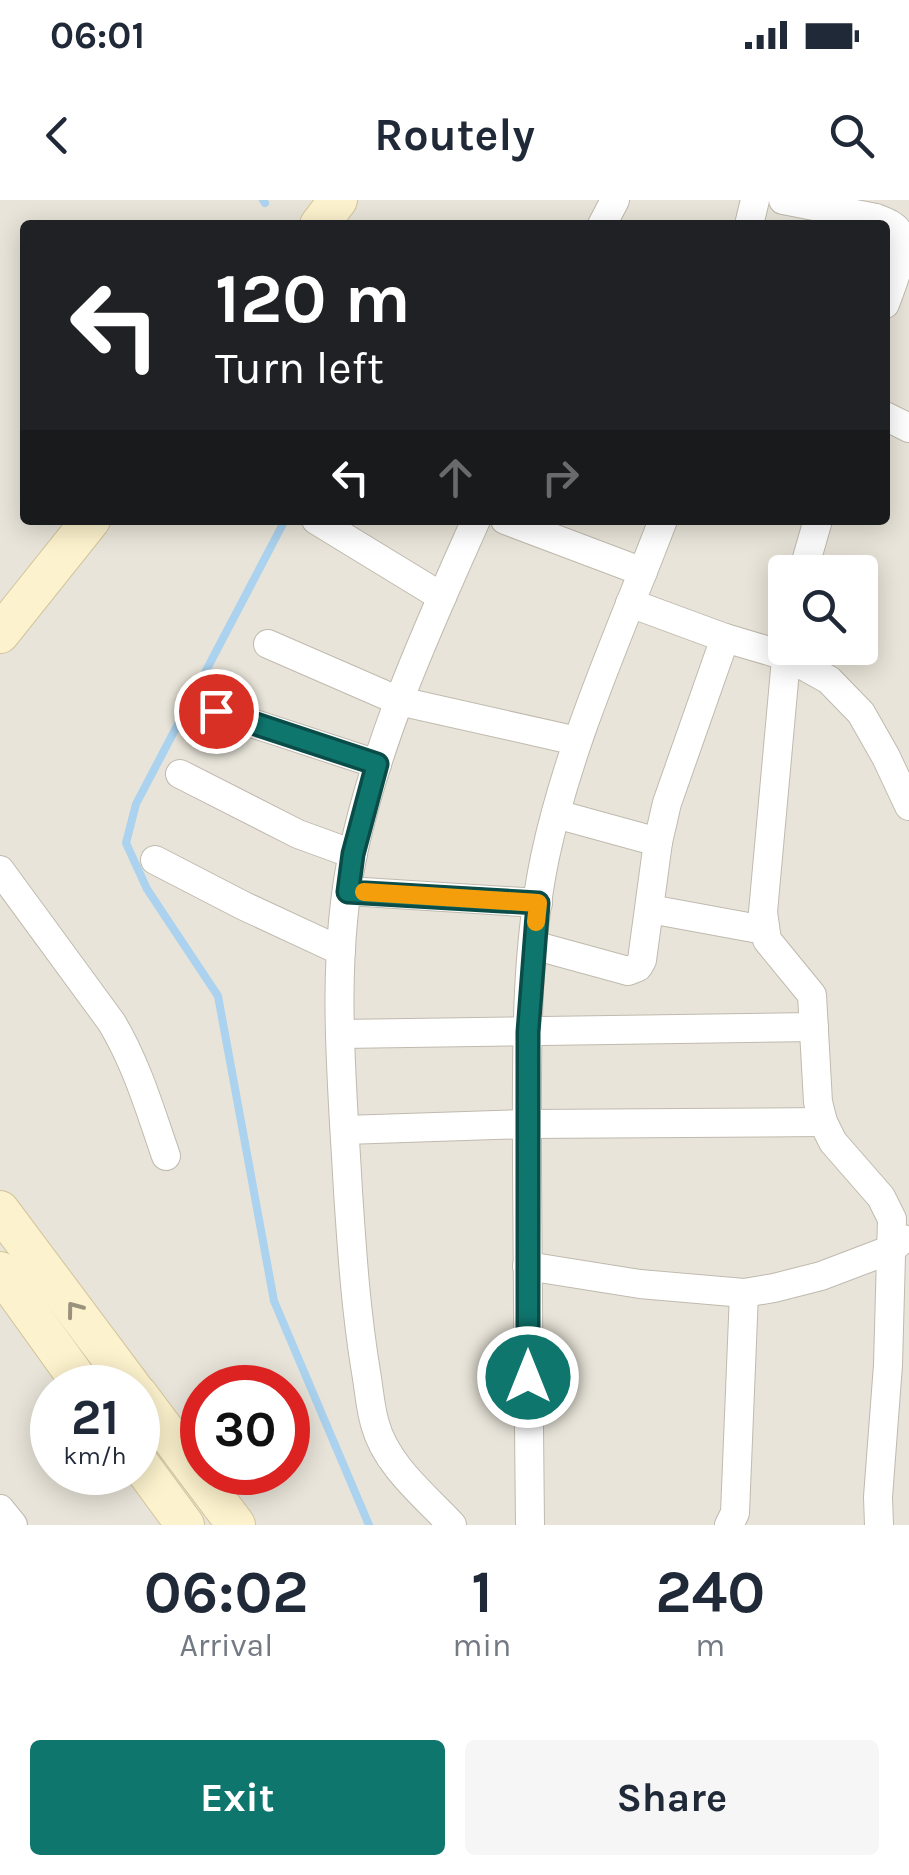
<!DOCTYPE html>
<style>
:root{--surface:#fff;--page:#f6f6f7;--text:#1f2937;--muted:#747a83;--accent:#0f766e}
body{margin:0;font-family:Karla,sans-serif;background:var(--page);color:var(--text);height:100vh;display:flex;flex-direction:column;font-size:38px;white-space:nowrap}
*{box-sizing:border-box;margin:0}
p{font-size:32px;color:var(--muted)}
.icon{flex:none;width:55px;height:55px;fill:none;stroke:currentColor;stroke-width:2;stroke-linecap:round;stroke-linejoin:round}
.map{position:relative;height:1325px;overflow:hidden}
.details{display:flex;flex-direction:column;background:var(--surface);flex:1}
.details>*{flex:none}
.hud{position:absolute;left:20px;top:20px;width:870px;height:305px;border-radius:10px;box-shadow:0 5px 25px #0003;background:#202124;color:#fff;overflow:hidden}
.tools{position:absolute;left:768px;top:355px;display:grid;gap:20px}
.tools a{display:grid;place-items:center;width:110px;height:110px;border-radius:10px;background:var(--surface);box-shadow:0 5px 25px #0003;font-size:50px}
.speed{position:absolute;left:30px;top:1165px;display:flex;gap:20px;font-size:50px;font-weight:700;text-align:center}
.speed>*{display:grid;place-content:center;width:130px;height:130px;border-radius:50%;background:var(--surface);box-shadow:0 5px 25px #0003;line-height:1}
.speed small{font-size:25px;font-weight:400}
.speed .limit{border:15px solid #d22;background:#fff;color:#111}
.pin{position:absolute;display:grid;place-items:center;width:85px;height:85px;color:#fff;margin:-42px;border:5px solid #fff;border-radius:50%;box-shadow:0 2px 10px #0007}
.me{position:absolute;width:110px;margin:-55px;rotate:0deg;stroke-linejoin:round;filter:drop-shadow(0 0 8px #0008)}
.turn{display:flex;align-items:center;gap:35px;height:210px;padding:0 30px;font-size:45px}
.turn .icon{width:130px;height:130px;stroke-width:2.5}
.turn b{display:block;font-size:70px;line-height:85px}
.lanes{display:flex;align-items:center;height:95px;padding:0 30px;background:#0003;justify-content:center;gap:50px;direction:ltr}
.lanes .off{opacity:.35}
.eta{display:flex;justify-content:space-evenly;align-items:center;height:170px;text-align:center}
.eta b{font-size:60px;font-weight:700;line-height:70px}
.primary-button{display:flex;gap:20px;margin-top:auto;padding:20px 30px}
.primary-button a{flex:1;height:115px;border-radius:10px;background:var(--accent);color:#fff;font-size:40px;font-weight:700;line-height:115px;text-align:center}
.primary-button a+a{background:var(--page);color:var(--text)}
.status{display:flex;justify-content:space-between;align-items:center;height:70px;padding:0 50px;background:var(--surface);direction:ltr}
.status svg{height:28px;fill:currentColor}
header{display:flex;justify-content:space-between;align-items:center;height:130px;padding:0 30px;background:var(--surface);font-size:45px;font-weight:700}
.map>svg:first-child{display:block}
.residential{fill:#e8e4d9;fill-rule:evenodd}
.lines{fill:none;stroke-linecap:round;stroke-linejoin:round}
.stream{stroke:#abd2ee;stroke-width:8}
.street-casing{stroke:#c0baae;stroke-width:30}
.secondary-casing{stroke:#d2c59c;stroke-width:40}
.street{stroke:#fff;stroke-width:28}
.secondary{stroke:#fcf2cd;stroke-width:38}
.oneway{stroke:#9a927c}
.route-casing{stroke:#0a4d48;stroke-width:25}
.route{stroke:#0f766e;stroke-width:18}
.slow{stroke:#f59e0b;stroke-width:18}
</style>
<div class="status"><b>06:01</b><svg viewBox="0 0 49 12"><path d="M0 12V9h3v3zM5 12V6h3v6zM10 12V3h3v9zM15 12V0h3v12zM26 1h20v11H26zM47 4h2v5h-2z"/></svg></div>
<header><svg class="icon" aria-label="back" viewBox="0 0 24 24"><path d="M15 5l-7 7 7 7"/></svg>Routely<svg class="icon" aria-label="search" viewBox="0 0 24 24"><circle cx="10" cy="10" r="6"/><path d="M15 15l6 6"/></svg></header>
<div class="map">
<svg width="909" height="1325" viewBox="0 0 909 1325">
<rect width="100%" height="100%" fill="#f5f2eb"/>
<path class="residential" d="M0,0H909V1325H0ZM25,25H885V320H25ZM785,372H860V448H785ZM52,1188H138V1272H52ZM202,1188H288V1272H202Z"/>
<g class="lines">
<g class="stream">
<polyline points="263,0 265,3"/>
<polyline points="285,320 136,604 126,643 147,689 218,796 274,1101 369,1325"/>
</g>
<g class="street-casing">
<g id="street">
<path d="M783,0L876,18C883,21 893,24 898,31C909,47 891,87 885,104"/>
<polyline points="602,25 615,0"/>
<polyline points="749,25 755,0"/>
<polyline points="885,216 909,228"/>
<polyline points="316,320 442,397"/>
<polyline points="505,320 643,372"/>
<polyline points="803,372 818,320"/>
<polyline points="630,403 725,438 786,456 829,480 861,513 886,557 909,606"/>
<polyline points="268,444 399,501 577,541"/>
<polyline points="787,448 763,712 767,740 812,795 818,902 823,922 833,942 881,997 892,1019 888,1165 878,1297 879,1325"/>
<polyline points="215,511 377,564"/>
<polyline points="180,574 298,634 353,654"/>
<polyline points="556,614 658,642"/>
<polyline points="155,660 244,706 341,751"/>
<path d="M0,670L112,823C137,865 150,910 166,956"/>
<polyline points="348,691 538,703"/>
<polyline points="650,709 764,730"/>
<polyline points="533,745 628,771 638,767 642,760 658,642 667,603 725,438"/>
<polyline points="340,834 814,827"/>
<polyline points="345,930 527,924 823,922"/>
<polyline points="527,1066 640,1084 744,1093 774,1088 821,1076 892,1049 903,1039"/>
<polyline points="0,1309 13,1325"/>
<path d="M452,1325C424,1295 386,1265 375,1224C370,1207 369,1189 366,1172C356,1112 352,1052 348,991C342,879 330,764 353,653C378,536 428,428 476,320"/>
<path d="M530,1325C529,1206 527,1087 527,968C527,865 524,758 545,657C570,540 621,431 663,320"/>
<polyline points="729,1325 735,1313 744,1093"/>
</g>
</g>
<g class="secondary-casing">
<g id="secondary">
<polyline points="319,25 338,0"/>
<polyline points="0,434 91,320"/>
<polyline points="0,1010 133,1188"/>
<polyline points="0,1071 84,1188"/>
<polyline points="138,1194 236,1325"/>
<polyline points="138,1261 185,1325"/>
</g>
</g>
<use href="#street" class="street"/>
<use href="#secondary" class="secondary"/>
</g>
<defs><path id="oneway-chevron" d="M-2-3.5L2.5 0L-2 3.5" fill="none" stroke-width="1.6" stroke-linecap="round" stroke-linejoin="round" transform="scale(2.5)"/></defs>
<use class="oneway" href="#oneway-chevron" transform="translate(74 1109) rotate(-127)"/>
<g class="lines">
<g class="route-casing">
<polyline id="route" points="216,511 377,564 353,654 348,692 538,703 528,832 528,1177"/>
</g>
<use href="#route" class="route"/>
<polyline class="slow" points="364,692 538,703 536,722"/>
</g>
</svg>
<div class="tools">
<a><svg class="icon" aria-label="search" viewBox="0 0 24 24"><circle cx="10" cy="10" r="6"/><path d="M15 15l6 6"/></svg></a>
</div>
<div class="speed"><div>21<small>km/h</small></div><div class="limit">30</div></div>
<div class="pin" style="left:216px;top:511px;background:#d93025"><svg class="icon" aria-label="arrive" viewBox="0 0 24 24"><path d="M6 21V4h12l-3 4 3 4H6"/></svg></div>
<svg class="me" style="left:528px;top:1177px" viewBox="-20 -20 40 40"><circle r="17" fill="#0f766e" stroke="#fff" stroke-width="3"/><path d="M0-11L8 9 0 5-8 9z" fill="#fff"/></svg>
<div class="hud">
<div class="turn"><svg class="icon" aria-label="left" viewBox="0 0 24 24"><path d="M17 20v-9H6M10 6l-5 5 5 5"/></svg><div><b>120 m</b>Turn left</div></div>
<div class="lanes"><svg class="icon" aria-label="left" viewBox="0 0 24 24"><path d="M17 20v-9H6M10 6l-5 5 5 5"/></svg><svg class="icon off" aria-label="ahead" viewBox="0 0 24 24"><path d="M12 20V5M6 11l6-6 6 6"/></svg><svg class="icon off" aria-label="right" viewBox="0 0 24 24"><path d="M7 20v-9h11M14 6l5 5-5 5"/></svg></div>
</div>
</div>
<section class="details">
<div class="eta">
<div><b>06:02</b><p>Arrival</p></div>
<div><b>1</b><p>min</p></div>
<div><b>240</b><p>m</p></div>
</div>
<div class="primary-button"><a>Exit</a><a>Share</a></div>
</section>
